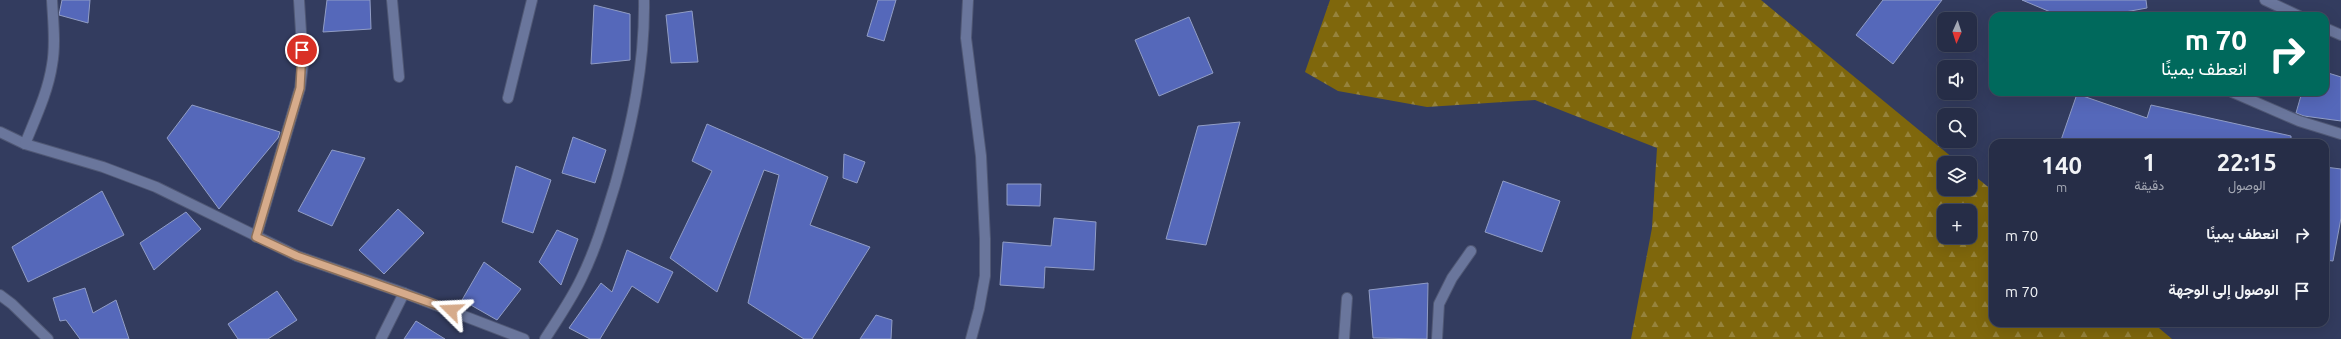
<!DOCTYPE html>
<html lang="ar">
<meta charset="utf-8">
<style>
:root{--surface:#262d47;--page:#2e354e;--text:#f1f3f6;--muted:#a4a8b4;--line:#424960}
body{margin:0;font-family:Ubuntu,Vazirmatn,sans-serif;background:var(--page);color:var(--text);direction:rtl;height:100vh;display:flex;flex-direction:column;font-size:15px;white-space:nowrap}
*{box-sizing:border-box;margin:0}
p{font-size:13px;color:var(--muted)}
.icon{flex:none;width:22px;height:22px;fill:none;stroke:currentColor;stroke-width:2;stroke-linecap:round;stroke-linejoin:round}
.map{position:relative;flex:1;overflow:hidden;direction:ltr}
.panel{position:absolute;left:1989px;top:139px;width:340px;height:188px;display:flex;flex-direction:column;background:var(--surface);border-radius:12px;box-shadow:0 4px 16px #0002,0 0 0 1px var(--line);direction:rtl}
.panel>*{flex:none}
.banner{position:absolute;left:1989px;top:12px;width:340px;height:84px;border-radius:12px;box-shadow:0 4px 16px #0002,0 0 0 1px var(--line);direction:rtl;background:#00695c;color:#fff;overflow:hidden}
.needle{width:26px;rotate:183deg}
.buttons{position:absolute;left:1937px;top:12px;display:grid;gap:8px}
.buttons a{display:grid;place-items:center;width:40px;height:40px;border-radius:8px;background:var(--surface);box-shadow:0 4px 16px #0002,0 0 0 1px var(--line);font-size:20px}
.pin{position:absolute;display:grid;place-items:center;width:34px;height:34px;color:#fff;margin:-17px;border:2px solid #fff;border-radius:50%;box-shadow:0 1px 4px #0007}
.me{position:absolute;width:44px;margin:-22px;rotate:291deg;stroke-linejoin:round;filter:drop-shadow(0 0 3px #0008)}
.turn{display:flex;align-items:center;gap:14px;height:84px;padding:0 16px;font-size:18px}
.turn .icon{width:52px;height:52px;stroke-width:2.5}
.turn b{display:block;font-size:28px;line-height:34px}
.eta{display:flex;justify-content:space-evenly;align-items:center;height:68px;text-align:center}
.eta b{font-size:24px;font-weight:600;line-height:28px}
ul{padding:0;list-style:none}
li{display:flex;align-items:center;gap:12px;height:56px;padding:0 16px}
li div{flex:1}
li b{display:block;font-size:15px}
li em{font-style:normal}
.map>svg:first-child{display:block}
.forest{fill:url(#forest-firs);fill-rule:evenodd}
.building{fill:#5568ba;stroke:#919dc5}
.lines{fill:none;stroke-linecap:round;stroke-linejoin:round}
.street-casing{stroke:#505875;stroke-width:12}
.secondary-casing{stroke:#505875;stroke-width:12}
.street{stroke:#6a769c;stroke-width:10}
.secondary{stroke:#6a769c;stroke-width:10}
.route-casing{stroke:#8b6f5a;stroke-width:10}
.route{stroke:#d6ab8b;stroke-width:7}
</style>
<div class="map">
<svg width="2341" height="339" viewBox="0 0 2341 339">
<defs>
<pattern id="forest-firs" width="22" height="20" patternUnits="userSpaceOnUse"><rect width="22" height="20" fill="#7f670c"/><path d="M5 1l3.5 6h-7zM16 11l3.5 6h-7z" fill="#96833c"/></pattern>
</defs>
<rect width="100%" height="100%" fill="#333c5f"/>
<path class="forest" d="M1330,0H1761L1959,163H1944V189H1970V172L1993,191V323H2153L2172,339H1631L1652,228L1657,148L1535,100L1427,107L1338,91L1305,72ZM1944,211H1970V237H1944Z"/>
<g class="building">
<polygon points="62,0 90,0 88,23 59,15"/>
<polygon points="327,0 370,0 371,29 323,32"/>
<polygon points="878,0 896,0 884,41 867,36"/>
<polygon points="1883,0 1942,0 1893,64 1856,35"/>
<polygon points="2022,0 2146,0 2147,8 2103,16 2060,16"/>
<polygon points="594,5 630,14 630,60 591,64"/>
<polygon points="692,11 698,62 671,63 666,15"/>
<polygon points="1189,17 1213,73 1159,96 1135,40"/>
<polygon points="2325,72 2341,77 2341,121 2304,116 2296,113 2302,92 2325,92"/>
<polygon points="2077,94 2147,118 2151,105 2291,136 2291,143 2060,143"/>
<polygon points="192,105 280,132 278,138 219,209 167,138"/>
<polygon points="1240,122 1206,245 1166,239 1198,126"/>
<polygon points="707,124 828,177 810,225 870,247 812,339 804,339 748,303 779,175 764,170 717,292 670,258 712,171 692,161"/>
<polygon points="573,137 606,150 595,183 562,173"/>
<polygon points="332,150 365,158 332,226 298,211"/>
<polygon points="844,154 865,162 857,183 843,178"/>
<polygon points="516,166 551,180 533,233 502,222"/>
<polygon points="2325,167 2341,169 2341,218 2333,261 2325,260"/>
<polygon points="1503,181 1560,201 1542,252 1485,232"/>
<polygon points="1007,184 1041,184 1040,206 1007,205"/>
<polygon points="102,191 124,235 28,282 12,247"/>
<polygon points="398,209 424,233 384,274 359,250"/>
<polygon points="186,212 201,229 154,270 140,243"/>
<polygon points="1054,218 1096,222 1094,270 1045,267 1044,288 1000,285 1003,242 1051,246"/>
<polygon points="557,230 578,239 561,285 539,262"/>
<polygon points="627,250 673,272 658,303 632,286 600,339 590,339 569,328 601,283 612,292"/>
<polygon points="484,262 521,289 497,320 462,300"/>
<polygon points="1428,283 1427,339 1373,338 1369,290"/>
<polygon points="85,288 93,313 116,300 129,339 80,339 66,320 60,321 53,298"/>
<polygon points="277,291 297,320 268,339 238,339 228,324"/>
<polygon points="876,315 892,320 891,339 860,339"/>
<polygon points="416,321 445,339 404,339"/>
</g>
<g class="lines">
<g class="street-casing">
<g id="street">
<polyline points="392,0 399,77"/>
<polyline points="968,0 966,38 981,156 985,239 985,276 979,309 971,339"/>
<polyline points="2232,92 2299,121 2341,134"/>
<polyline points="508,98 532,0"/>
<polyline points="0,132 25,144 103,167 156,187 297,256 404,293 381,339"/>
<path d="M25,144C35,119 48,92 52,65C56,44 53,21 52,0"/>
<polyline points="256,237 300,88 303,64 299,0"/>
<polyline points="404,293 524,339"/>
<polyline points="1344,339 1347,298"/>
<polyline points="1437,339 1439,304 1452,278 1471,251"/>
</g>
</g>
<g class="secondary-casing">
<g id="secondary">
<polyline points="2265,0 2299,16"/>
<polyline points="2325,28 2341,35"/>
<polyline points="0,295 12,304 48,339"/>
<path d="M545,339C557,320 571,300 581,279C596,249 605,217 615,185C632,124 645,64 644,0"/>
</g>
</g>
<use href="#street" class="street"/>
<use href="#secondary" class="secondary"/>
</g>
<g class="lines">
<g class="route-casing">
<polyline id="route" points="302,50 300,88 256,237 297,256 451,310"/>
</g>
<use href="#route" class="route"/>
</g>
</svg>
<div class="buttons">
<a><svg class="needle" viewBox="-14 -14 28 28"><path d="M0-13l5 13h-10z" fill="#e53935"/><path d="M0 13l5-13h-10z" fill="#a4a8b4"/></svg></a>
<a><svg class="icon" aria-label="sound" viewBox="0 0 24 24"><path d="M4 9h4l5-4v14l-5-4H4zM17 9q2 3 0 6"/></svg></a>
<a><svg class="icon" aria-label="search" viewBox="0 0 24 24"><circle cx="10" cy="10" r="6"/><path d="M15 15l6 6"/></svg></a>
<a><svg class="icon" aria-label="layers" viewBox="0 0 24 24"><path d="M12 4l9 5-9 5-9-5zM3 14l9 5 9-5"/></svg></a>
<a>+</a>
</div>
<div class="pin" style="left:302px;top:50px;background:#d93025"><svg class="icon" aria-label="arrive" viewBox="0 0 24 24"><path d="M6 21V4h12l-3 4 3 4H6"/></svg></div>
<svg class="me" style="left:451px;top:310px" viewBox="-20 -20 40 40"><path d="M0-17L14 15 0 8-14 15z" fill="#d6ab8b" stroke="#fff" stroke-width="4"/></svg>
<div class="banner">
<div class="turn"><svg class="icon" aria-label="right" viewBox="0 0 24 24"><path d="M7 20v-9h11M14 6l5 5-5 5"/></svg><div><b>70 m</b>انعطف يمينًا</div></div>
</div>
<section class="panel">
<div class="eta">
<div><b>22:15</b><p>الوصول</p></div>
<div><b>1</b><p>دقيقة</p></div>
<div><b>140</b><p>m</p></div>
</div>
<ul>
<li><svg class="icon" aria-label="right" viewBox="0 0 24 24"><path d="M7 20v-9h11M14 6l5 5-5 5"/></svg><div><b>انعطف يمينًا</b></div><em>70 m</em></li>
<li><svg class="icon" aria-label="arrive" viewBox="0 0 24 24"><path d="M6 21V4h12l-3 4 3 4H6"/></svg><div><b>الوصول إلى الوجهة</b></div><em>70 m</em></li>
</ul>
</section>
</div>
